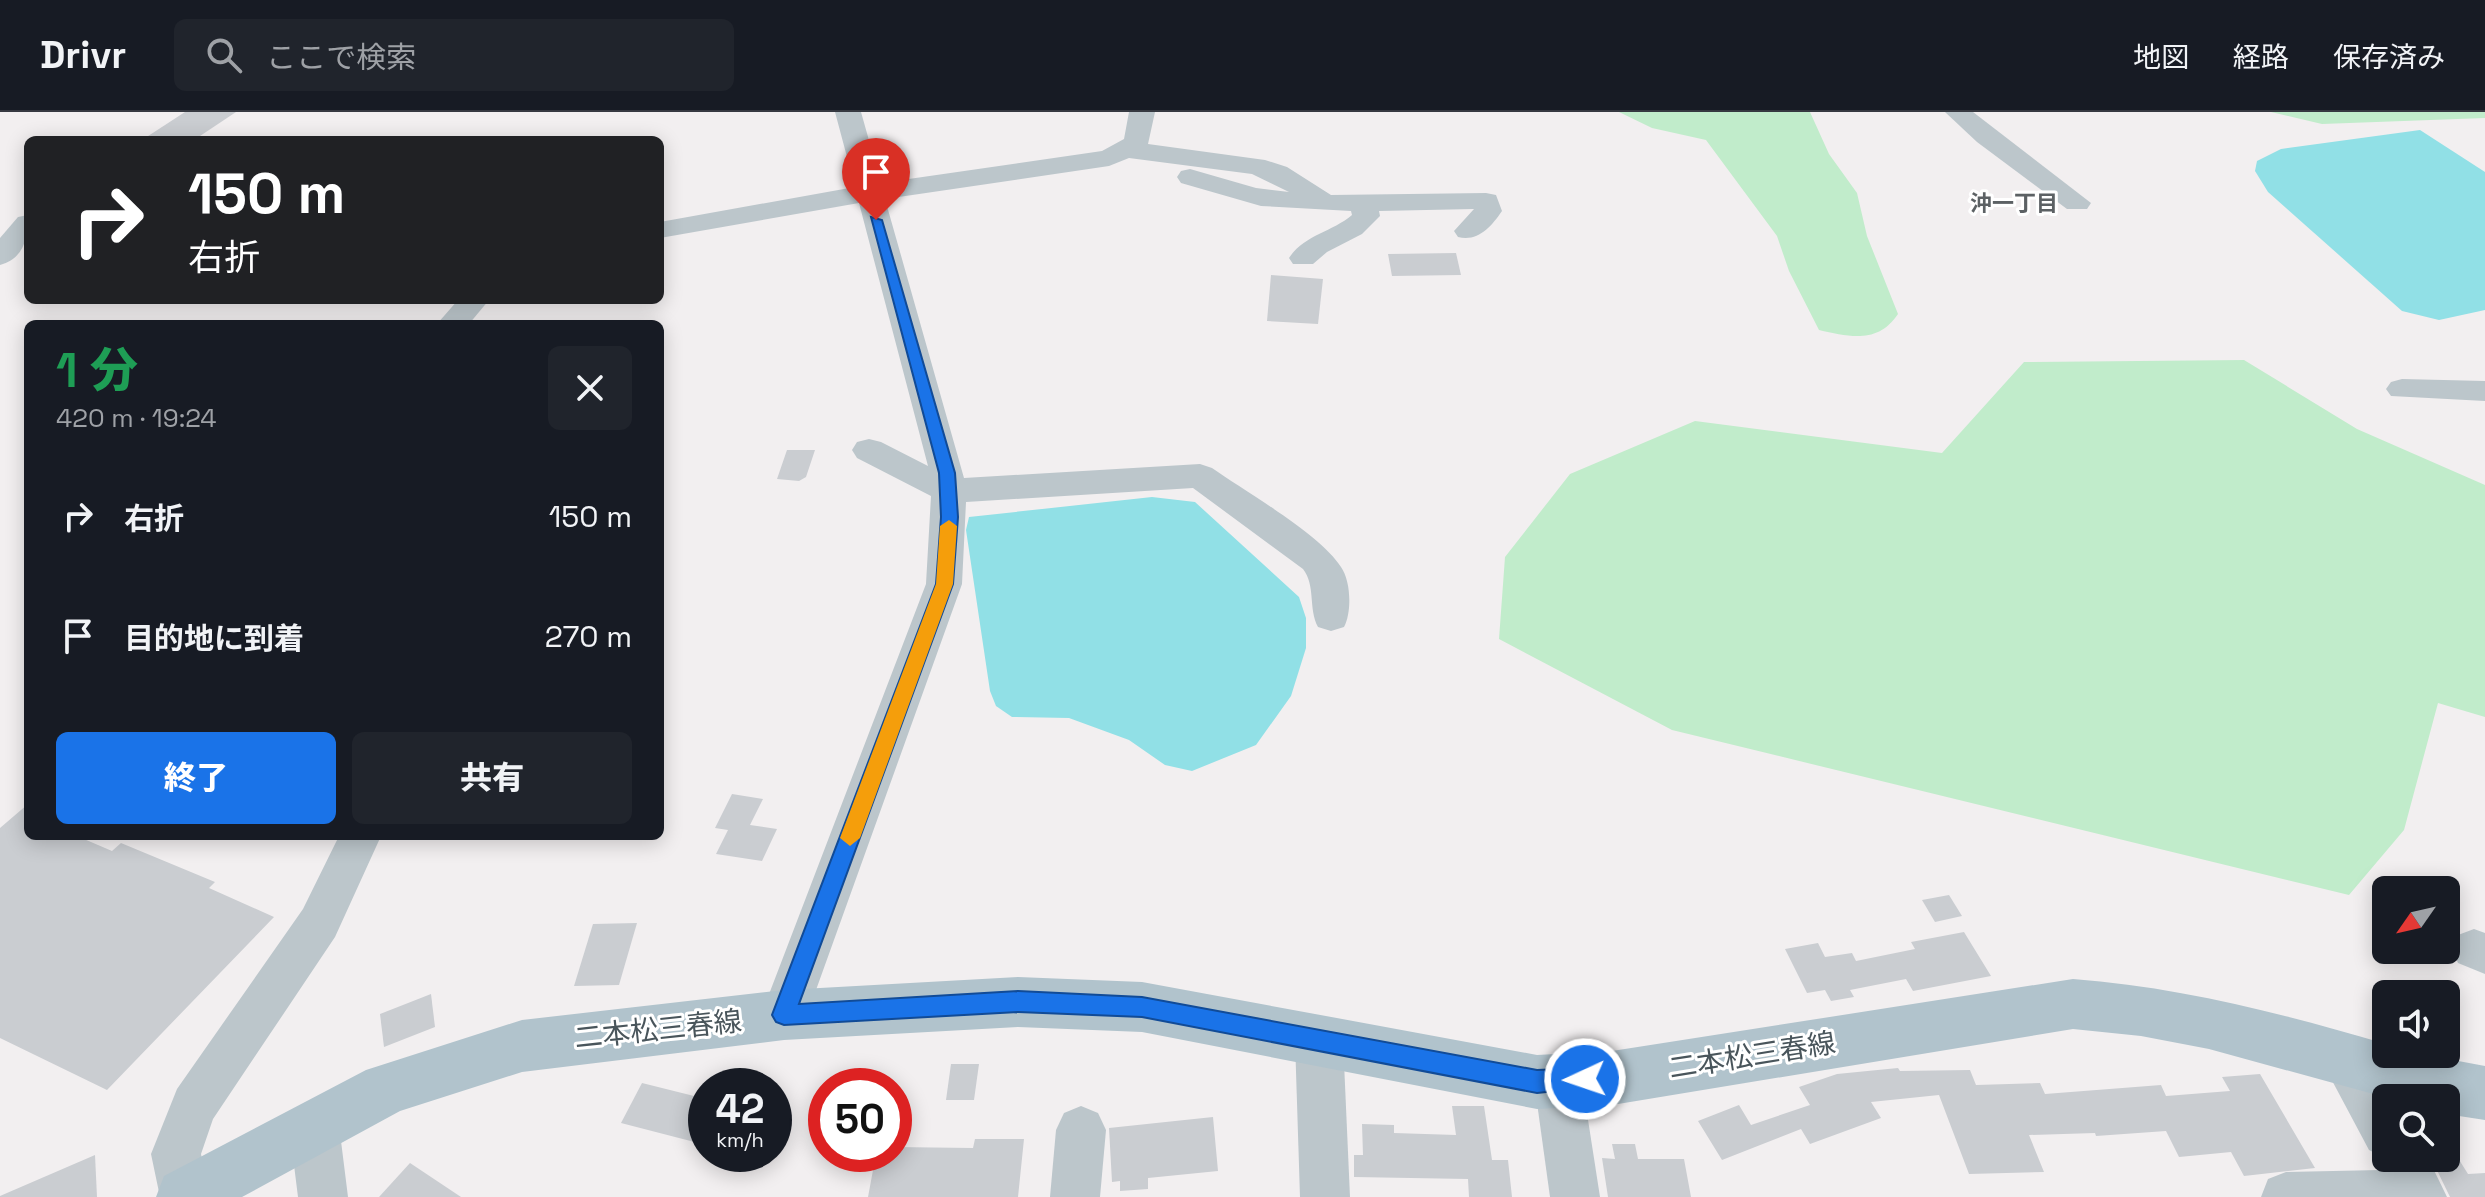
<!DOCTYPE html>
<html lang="ja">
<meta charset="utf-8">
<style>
:root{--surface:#171b24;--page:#20242c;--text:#f1f3f6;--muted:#9ea1a6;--line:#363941;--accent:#1a73e8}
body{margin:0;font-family:"Space Grotesk","Noto Sans JP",sans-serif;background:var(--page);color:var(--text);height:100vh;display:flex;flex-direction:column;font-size:30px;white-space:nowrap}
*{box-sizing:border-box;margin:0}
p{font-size:26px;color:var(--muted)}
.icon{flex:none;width:44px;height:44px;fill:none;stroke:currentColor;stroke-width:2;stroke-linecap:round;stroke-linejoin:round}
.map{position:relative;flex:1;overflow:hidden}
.details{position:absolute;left:24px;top:208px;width:640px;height:520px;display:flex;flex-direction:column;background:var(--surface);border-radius:12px;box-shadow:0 4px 20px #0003}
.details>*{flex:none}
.hud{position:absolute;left:24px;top:24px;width:640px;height:168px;border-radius:12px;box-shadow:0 4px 20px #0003;background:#202124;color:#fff;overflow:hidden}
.needle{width:52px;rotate:236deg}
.controls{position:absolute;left:2372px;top:764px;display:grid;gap:16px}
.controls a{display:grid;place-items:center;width:88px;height:88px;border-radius:12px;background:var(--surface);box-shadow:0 4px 20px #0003;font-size:40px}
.speed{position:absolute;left:688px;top:956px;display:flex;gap:16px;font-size:40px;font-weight:700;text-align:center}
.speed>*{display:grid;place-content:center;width:104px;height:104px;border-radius:50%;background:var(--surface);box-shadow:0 4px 20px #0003;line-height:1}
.speed small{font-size:20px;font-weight:400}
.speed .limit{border:12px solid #d22;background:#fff;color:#111}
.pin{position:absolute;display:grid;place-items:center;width:68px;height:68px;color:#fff;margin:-82px -34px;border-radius:50% 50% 50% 0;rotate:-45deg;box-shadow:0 0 8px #0007}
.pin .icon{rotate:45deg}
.me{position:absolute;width:88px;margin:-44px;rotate:267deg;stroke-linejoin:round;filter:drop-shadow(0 0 6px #0008)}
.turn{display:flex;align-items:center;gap:28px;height:168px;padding:0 32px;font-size:36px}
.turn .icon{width:104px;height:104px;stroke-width:2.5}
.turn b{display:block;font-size:56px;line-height:68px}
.round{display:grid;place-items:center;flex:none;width:84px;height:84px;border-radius:12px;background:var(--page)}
.headline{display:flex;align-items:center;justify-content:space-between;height:136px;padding:0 32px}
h1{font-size:48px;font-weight:800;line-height:60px;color:#1e9e55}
.cta{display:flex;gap:16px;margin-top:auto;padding:16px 32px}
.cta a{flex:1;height:92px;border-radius:12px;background:var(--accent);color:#fff;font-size:32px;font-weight:800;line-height:92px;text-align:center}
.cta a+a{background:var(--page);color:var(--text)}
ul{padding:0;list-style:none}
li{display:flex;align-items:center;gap:24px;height:120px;padding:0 32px}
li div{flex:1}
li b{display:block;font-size:30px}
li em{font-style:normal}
header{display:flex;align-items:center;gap:48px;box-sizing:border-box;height:112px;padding:0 40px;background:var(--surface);border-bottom:2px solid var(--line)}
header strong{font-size:38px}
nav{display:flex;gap:44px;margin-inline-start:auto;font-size:28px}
.search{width:560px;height:72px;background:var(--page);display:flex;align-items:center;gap:20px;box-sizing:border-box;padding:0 28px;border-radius:12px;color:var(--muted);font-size:30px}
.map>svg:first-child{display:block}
.green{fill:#c1eccb}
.water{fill:#91e0e6}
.building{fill:#cacdd1}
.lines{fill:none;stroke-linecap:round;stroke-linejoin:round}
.minor{fill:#bcc6cb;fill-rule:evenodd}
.major{fill:#b1c3cc;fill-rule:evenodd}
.route{fill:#1a73e8;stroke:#114b97;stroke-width:2}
.slow{fill:#f59e0b}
.labels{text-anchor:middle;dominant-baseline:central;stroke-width:6;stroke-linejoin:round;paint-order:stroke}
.far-neighbourhood-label{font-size:22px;font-weight:bold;fill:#5c6164;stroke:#fff}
.near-street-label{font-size:28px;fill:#49555b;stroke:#fff}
</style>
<header>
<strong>Drivr</strong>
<div class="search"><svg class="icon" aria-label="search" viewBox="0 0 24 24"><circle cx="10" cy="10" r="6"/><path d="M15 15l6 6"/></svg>ここで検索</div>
<nav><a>地図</a><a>経路</a><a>保存済み</a></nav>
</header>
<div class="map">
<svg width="2485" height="1085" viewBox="0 0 2485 1085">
<rect width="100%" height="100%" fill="#f2eff0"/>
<g class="green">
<path d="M1619,0H1810L1829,42L1857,81L1867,124L1898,202C1878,232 1850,225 1819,218L1789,159L1777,124L1706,28L1652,16Z"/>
<polygon points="2271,0 2485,0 2485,6 2322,12"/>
<polygon points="2244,248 2357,317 2485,373 2485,605 2438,591 2404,718 2349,783 1672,618 1499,527 1505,445 1570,362 1695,309 1942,341 2024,250"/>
</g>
<g class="water">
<polygon points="2420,18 2485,60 2485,198 2439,208 2402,199 2268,80 2255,59 2257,49 2281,37"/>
<polygon points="1152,385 1195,390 1299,485 1306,506 1306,536 1291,584 1256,633 1192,659 1165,653 1129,628 1069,606 1012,605 996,594 990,579 966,418 969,405"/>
</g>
<g class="building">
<polygon points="185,0 236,0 194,28 142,28"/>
<polygon points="1456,141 1461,163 1392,164 1388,142"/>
<polygon points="1271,163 1323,167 1318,212 1267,209"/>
<polygon points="787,338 815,338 806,365 799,369 777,367"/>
<polygon points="732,682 763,687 750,713 777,717 762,749 716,742 728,718 715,716"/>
<polygon points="28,692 28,724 77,724 112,739 121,731 215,770 209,776 274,805 107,978 0,926 0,716"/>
<polygon points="1949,783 1962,804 1935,810 1922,788"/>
<polygon points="637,811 619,873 574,874 593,812"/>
<polygon points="1964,820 1991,864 1913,879 1906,867 1850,878 1854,885 1831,889 1825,878 1807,881 1785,837 1818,831 1825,845 1852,841 1856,849 1915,837 1911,830"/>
<polygon points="431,882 435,915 384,935 380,902"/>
<polygon points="951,952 979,952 974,988 946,988"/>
<polygon points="1898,956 1900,959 1970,958 1976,973 2040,971 2045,982 2161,973 2166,984 2230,979 2222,965 2260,962 2315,1056 2244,1064 2231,1040 2179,1045 2166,1019 2096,1024 2095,1021 2029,1023 2044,1060 1969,1062 1939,983 1871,990 1881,1006 1810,1032 1801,1017 1722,1048 1698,1009 1739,993 1751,1013 1810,993 1799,975 1837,962"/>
<polygon points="642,971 706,987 706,1033 621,1011"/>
<polygon points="1452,994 1484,994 1492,1048 1508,1048 1512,1085 1469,1085 1468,1067 1354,1065 1354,1043 1363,1043 1362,1012 1394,1013 1394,1021 1456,1023"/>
<polygon points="1213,1005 1218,1059 1148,1066 1148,1077 1120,1079 1120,1069 1112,1070 1109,1016"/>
<polygon points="975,1027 1024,1027 1018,1085 868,1085 876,1042 894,1042 894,1035 973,1036"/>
<polygon points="1612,1032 1635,1032 1638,1047 1684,1047 1691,1085 1608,1085 1602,1046 1615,1047"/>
<polygon points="95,1043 97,1085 0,1085 0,1084"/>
<polygon points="2431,1046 2458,1046 2468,1062 2485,1061 2485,1085 2450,1085"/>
<polygon points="410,1051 461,1085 379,1085"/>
</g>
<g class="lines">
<g class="minor">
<path d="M835,0H861L881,71L1102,39L1124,27L1129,0H1155L1148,32L1265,48L1287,55L1331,83L1486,81L1496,83L1502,99C1491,115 1478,130 1458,125L1454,119L1474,97L1379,99L1380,104L1362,122L1327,140L1313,152H1293L1289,146C1304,123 1332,120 1352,103L1351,99L1261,94L1181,71L1177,65L1181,59L1190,57L1256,76L1289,80L1252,62L1129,46L1109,54L885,87L964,366L1200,352L1212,356C1246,380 1320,422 1341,455C1351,469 1352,500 1344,515L1331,519L1318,515C1308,496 1316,474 1303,457L1193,376L966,390L962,472L807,903L800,918L784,925L768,918L761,903L926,472L931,384L857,346L852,338L857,330L869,327L881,330L928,354L859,91L660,126V110L855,75Z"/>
<polygon points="1945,0 1973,0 2091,91 2087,97 2067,97 1977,30"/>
<path d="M28,103C28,125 25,146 0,153V126L18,105Z"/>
<polygon points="458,188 489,188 469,212 437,212"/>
<polygon points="2402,267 2485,269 2485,289 2391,284 2386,277 2391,270"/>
<polygon points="339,724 381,724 335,825 213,1007 201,1042 210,1085 160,1085 151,1042 177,977 303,797"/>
<polygon points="2474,817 2485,821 2485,862 2458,851 2452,837 2458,823"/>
<polygon points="1319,906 1336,912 1343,928 1350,1085 1300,1085 1295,928 1302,912"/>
<polygon points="2344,923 2361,930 2393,986 2386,986 2386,1046 2428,1046 2447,1085 2261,1085 2268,1067 2286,1060 2380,1058 2377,1042 2369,1038 2320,946 2327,930"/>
<polygon points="1558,946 1575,953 1582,969 1600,1085 1550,1085 1534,969 1541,953"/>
<polygon points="314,989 331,996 339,1013 348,1085 298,1085 289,1013 297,996"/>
<polygon points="1081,994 1098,1001 1106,1018 1100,1085 1050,1085 1056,1018 1064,1001"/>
</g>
<path class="major" d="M1018,865L1142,870L1537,943L1612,939L2073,867C2180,875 2284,902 2386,932V942H2421L2485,954V1008L2446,1002V986H2388L2209,937L2141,924L2073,917L1612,993L1537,997L1142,920L1018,915L784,928L522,960L400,999L242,1085H156L164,1064L366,958L522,908L784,878Z"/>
</g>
<polygon class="route" points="871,105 882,108 955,361 958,405 953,472 799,892 1018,879 1142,885 1537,958 1585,956 1593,959 1596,967 1593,975 1537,981 1142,905 1018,900 784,913 776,910 772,903 936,472 941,405 939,361"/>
<polygon class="slow" points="949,408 957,414 953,472 860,726 850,734 840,726 936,472 940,414"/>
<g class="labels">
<g class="far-neighbourhood-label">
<text x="2014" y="91">沖一丁目</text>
</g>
<g class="near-street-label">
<text transform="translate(658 917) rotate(-6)">二本松三春線</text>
<text transform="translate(1752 943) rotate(-9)">二本松三春線</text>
</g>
</g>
</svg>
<div class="controls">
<a><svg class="needle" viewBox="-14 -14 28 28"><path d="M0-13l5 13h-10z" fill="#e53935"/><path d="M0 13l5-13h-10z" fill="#9ea1a6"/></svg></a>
<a><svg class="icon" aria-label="sound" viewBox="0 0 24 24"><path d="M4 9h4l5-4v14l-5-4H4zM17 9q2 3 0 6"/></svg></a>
<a><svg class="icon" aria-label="search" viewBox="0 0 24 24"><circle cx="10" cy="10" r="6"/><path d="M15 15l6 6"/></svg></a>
</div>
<div class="speed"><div>42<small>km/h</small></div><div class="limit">50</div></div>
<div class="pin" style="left:876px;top:108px;background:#d93025"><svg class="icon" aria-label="arrive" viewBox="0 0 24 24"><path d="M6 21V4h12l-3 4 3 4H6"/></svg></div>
<svg class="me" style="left:1585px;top:967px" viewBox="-20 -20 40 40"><circle r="17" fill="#1a73e8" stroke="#fff" stroke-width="3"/><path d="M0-11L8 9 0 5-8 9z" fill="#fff"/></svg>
<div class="hud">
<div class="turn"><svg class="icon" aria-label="right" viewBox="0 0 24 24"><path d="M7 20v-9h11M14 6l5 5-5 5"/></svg><div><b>150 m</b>右折</div></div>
</div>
<section class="details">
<div class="headline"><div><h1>1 分</h1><p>420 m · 19:24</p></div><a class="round"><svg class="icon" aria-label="close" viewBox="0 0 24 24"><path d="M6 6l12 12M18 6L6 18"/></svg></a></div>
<ul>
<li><svg class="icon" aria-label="right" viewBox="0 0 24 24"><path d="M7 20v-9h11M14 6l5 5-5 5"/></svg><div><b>右折</b></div><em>150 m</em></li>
<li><svg class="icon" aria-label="arrive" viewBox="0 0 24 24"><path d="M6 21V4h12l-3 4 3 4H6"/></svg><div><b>目的地に到着</b></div><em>270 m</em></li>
</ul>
<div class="cta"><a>終了</a><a>共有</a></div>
</section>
</div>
